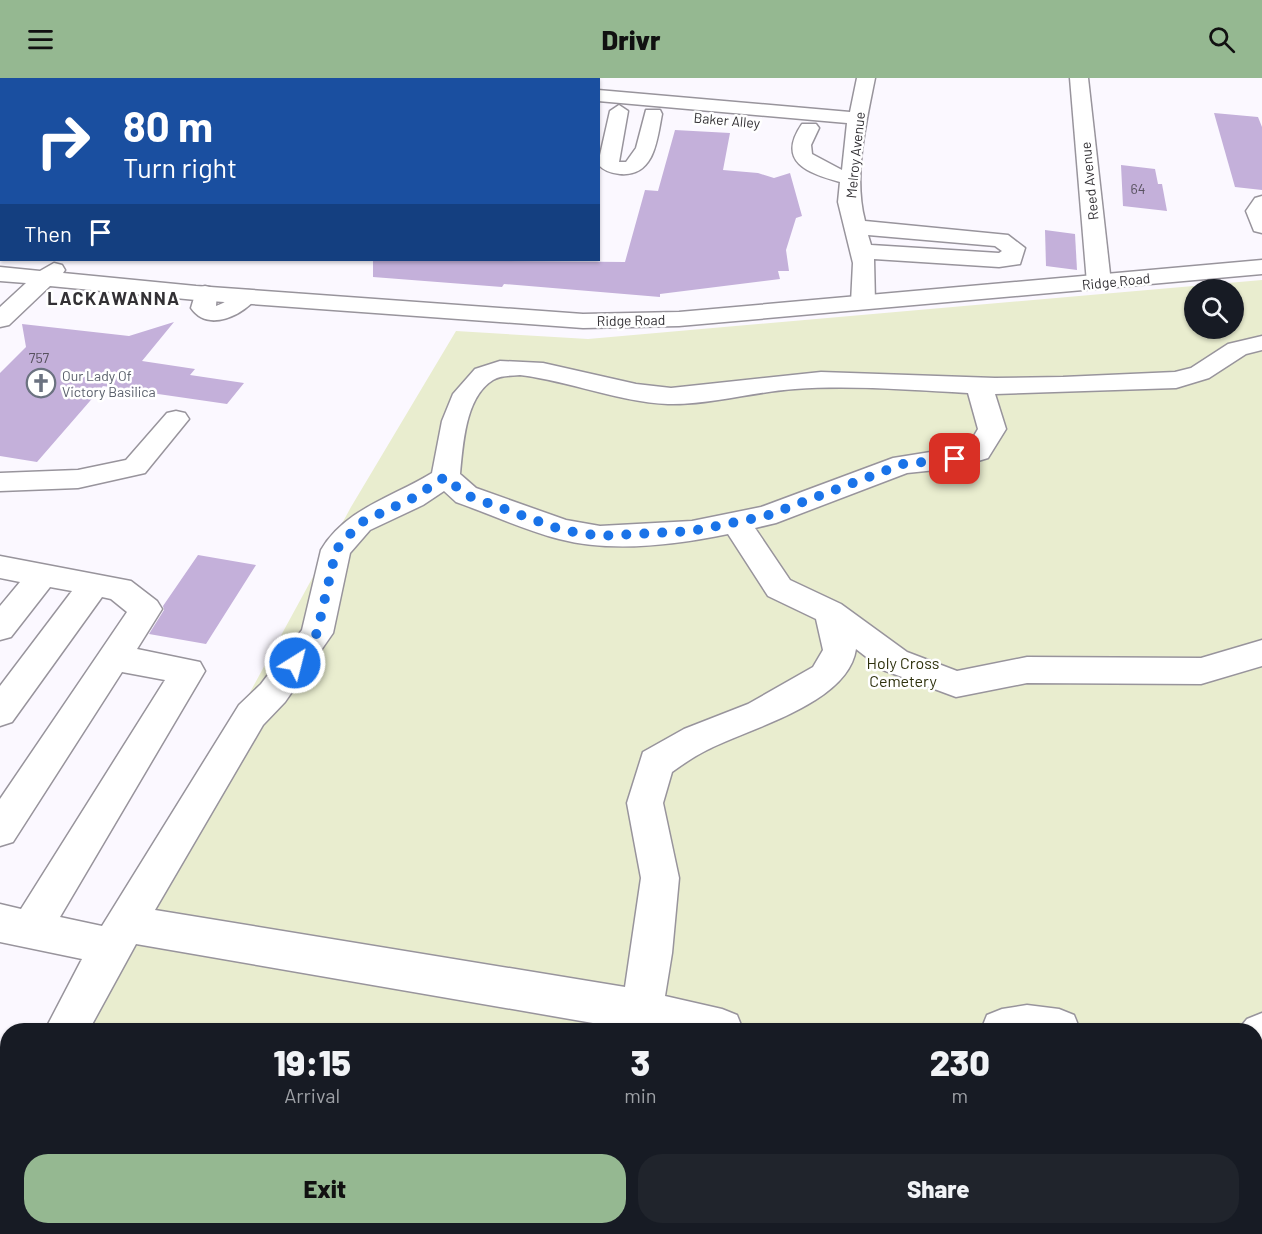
<!DOCTYPE html>
<style>
:root{--surface:#171b24;--page:#20242c;--text:#f1f3f6;--muted:#9ea1a6;--accent:#95b891}
body{margin:0;font-family:Barlow,sans-serif;background:var(--page);color:var(--text);height:100vh;display:flex;flex-direction:column;font-size:22px;white-space:nowrap}
*{box-sizing:border-box;margin:0}
p{font-size:20px;color:var(--muted)}
.icon{flex:none;width:33px;height:33px;fill:none;stroke:currentColor;stroke-width:2;stroke-linecap:round;stroke-linejoin:round}
.map{position:relative;flex:1;overflow:hidden}
.sheet{position:absolute;left:0px;top:945px;width:1263px;height:212px;display:flex;flex-direction:column;background:var(--surface);border-radius:24px 24px 0 0;box-shadow:0 2px 4px #0004}
.sheet>*{flex:none}
.banner{position:absolute;left:0px;top:0px;width:600px;height:183px;box-shadow:0 2px 4px #0004;background:#1a4fa0;color:#fff;overflow:hidden}
.buttons{position:absolute;left:1184px;top:201px;display:grid;gap:12px}
.buttons a{display:grid;place-items:center;width:60px;height:60px;border-radius:50%;background:var(--surface);box-shadow:0 2px 4px #0004;font-size:30px}
.pin{position:absolute;display:grid;place-items:center;width:51px;height:51px;color:#fff;margin:-26px;border-radius:12px;box-shadow:0 3px 9px #0006}
.me{position:absolute;width:66px;margin:-33px;rotate:36deg;stroke-linejoin:round;filter:drop-shadow(0 0 4px #0008)}
.turn{display:flex;align-items:center;gap:21px;height:126px;padding:0 24px;font-size:27px}
.turn .icon{width:78px;height:78px;stroke-width:2.5}
.turn b{display:block;font-size:42px;line-height:51px}
.then{display:flex;align-items:center;height:57px;padding:0 24px;background:#0003;gap:12px;font-size:22px}
.eta{display:flex;justify-content:space-evenly;align-items:center;height:102px;text-align:center}
.eta b{font-size:36px;font-weight:800;line-height:42px}
.button{display:flex;gap:12px;margin-top:auto;padding:12px 24px}
.button a{flex:1;height:69px;border-radius:24px;background:var(--accent);color:#111;font-size:24px;font-weight:800;line-height:69px;text-align:center}
.button a+a{background:var(--page);color:var(--text)}
header{display:flex;justify-content:space-between;align-items:center;height:78px;padding:0 24px;background:var(--accent);color:#111;font-size:27px;font-weight:800}
.map>svg:first-child{display:block}
.green{fill:#e9edcf;fill-rule:evenodd}
.building{fill:#c4b0da}
.lines{fill:none;stroke-linecap:round;stroke-linejoin:round}
.minor-casing{stroke:#98949c;stroke-width:3}
.major-casing{stroke:#98949c;stroke-width:3}
.minor{fill:#fff;fill-rule:evenodd}
.major{fill:#fff;fill-rule:evenodd}
.route{stroke:#1a73e8;stroke-width:10;stroke-dasharray:0 18}
.labels{text-anchor:middle;dominant-baseline:central;stroke-width:5;stroke-linejoin:round;paint-order:stroke}
.far-street-label{font-size:14px;fill:#333135;stroke:#fff}
.number-label{font-size:14px;fill:#57515e}
.far-worship-label{font-size:14px;fill:#5b616d;stroke:#fff;text-anchor:start}
.park-label{font-size:16px;fill:#2e310d;stroke:#fff}
.far-district-label{font-size:18px;font-weight:bold;letter-spacing:1.5px;fill:#333135;stroke:#fff}
</style>
<header><svg class="icon" aria-label="menu" viewBox="0 0 24 24"><path d="M4 6h16M4 12h16M4 18h16"/></svg>Drivr<svg class="icon" aria-label="search" viewBox="0 0 24 24"><circle cx="10" cy="10" r="6"/><path d="M15 15l6 6"/></svg></header>
<div class="map">
<svg width="1262" height="1156" viewBox="0 0 1262 1156">
<rect width="100%" height="100%" fill="#fbf8ff"/>
<g class="green">
<polygon points="0,0 244,0 2,2 1,25"/>
<path d="M1262,202V1156H0V1074L7,1061L8,1149H1256V952H66L351,429L456,253L588,261ZM1194,212H1233V250H1194Z"/>
</g>
<g class="building">
<polygon points="1214,35 1258,39 1262,49 1262,112 1235,109"/>
<polygon points="675,52 730,55 723,92 758,95 774,100 790,95 802,138 796,140 786,172 789,193 778,193 780,201 660,216 660,219 504,206 502,209 373,199 373,182 625,184 645,112 658,113"/>
<polygon points="1121,87 1155,91 1158,106 1162,106 1167,133 1123,128"/>
<polygon points="1045,152 1075,156 1077,192 1046,188"/>
<polygon points="174,244 142,283 195,291 190,297 244,305 227,326 103,308 37,384 0,378 0,295 26,269 22,246 129,258"/>
<polygon points="198,477 256,487 206,566 149,556 164,532 163,528"/>
</g>
<g class="lines">
<g class="minor-casing">
<g id="minor">
<polygon points="249,0 283,0 284,2 250,2"/>
<polygon points="570,0 588,0 569,2"/>
<path d="M857,0H875C866,45 853,98 865,143L1008,157L1025,170L1020,186L999,189L874,181L875,225L871,230H855L851,225L853,185L838,124L840,104C808,95 776,84 802,46H816L819,50L811,67L812,76L842,92L847,45L598,23V12L850,34ZM868,157L995,168L1002,173L999,175L871,167Z"/>
<polygon points="1070,0 1088,0 1111,205 1107,210 1091,210 1087,205"/>
<rect x="0" y="26" width="2" height="12"/>
<path d="M619,27L628,33L619,84H626L636,70L646,32H660L662,36C657,61 655,99 620,96C611,95 604,93 598,86L610,33Z"/>
<polygon points="1262,118 1262,155 1254,153 1246,133 1255,120"/>
<path d="M205,208L213,210L217,215L216,228C232,223 237,209 254,213L258,218C244,237 208,255 191,230L197,210Z"/>
<path d="M1262,258V272L1246,276L1209,300L1176,310L995,316L1006,351L988,380L955,390L907,395L776,445L755,450L790,502L841,526L907,574L957,593L1027,579L1201,580L1262,562V588L1201,606L1027,605L956,619L883,592L856,571C848,626 749,650 707,672C695,678 683,686 672,694L663,725L679,800L672,875L665,918L722,931L737,937L743,952H616V949L136,866L89,952H45L82,881L0,864V826L21,831L165,602L122,594L13,764L0,768V721L127,534L111,521L102,519L12,644L0,648V608L72,513L50,509L11,559L0,562V528L20,504L0,500V478L131,503L157,523L162,531L137,571L200,584L205,593L60,839L102,848L239,627L261,606L302,552L321,472C345,431 393,419 432,395L442,343L453,316L475,291L500,283L543,285L636,306L671,310L821,294L995,300L1063,299L1175,294L1191,290L1228,266ZM520,297C570,303 618,324 668,326C710,327 752,314 795,311C852,307 911,312 968,315L978,351L968,368L893,380L761,429L692,443L600,448L566,442L476,410L460,396C463,367 465,319 493,302C501,297 511,298 520,297ZM444,413L456,424C490,436 524,452 559,461C612,475 675,467 728,456L768,518L816,541L823,572L813,589L748,626L684,651L643,674L627,725L641,800L625,909L155,832L263,647L285,624L333,555L350,475L370,452L423,427Z"/>
<polygon points="176,333 185,335 189,341 145,395 78,410 0,413 0,395 78,392 126,382 167,335"/>
<polygon points="1027,927 1059,931 1074,937 1080,952 981,952 987,937 1002,931"/>
<polygon points="1262,935 1262,980 1256,983 1256,952 1238,952 1247,941"/>
<polygon points="8,1036 8,1092 0,1095 0,1039"/>
<polygon points="591,1149 639,1149 638,1156 590,1156"/>
</g>
</g>
<g class="major-casing">
<g id="major">
<polygon points="247,0 266,0 246,2"/>
<polygon points="1262,182 1262,196 679,248 583,250 196,222 50,208 9,247 0,249 0,229 26,205 0,203 0,189 40,193 54,185 62,187 65,192 63,195 196,208 583,236 679,234"/>
</g>
</g>
<use href="#minor" class="minor"/>
<use href="#major" class="major"/>
</g>
<g class="lines">
<polyline class="route" points="295,585 317,555 336,472 360,445 413,420 445,399 466,417 562,452 600,458 692,453 766,438 903,386 955,381"/>
</g>
<defs>
<g id="church-ring" transform="scale(1.5)"><circle r="9.5" fill="#fff" stroke="#6b7280" stroke-width="1.5"/><path d="M-1.2-6h2.4v3.5h3.3v2.4h-3.3V6h-2.4V-.1h-3.3v-2.4h3.3Z" fill="#6b7280"/></g>
</defs>
<g fill-rule="evenodd">
<use href="#church-ring" x="41" y="305"/>
</g>
<g class="labels">
<g class="far-street-label">
<text transform="translate(727 42) rotate(5)">Baker Alley</text>
<text transform="translate(855 77) rotate(-84)">Melroy Avenue</text>
<text transform="translate(1089 103) rotate(-96)">Reed Avenue</text>
<text transform="translate(1116 203) rotate(-6)">Ridge Road</text>
<text transform="translate(631 242) rotate(-1)">Ridge Road</text>
</g>
<g class="number-label">
<text x="1138" y="110">64</text>
<text x="39" y="279">757</text>
</g>
<g class="far-worship-label">
<text x="62" y="297">Our Lady Of<tspan x="62" dy="16">Victory Basilica</tspan></text>
</g>
<g class="park-label">
<text x="903" y="584">Holy Cross<tspan x="903" dy="18">Cemetery</tspan></text>
</g>
<g class="far-district-label">
<text x="114" y="220">LACKAWANNA</text>
</g>
</g>
</svg>
<div class="buttons">
<a><svg class="icon" aria-label="search" viewBox="0 0 24 24"><circle cx="10" cy="10" r="6"/><path d="M15 15l6 6"/></svg></a>
</div>
<div class="pin" style="left:955px;top:381px;background:#d93025"><svg class="icon" aria-label="arrive" viewBox="0 0 24 24"><path d="M6 21V4h12l-3 4 3 4H6"/></svg></div>
<svg class="me" style="left:295px;top:585px" viewBox="-20 -20 40 40"><circle r="17" fill="#1a73e8" stroke="#fff" stroke-width="3"/><path d="M0-11L8 9 0 5-8 9z" fill="#fff"/></svg>
<div class="banner">
<div class="turn"><svg class="icon" aria-label="right" viewBox="0 0 24 24"><path d="M7 20v-9h11M14 6l5 5-5 5"/></svg><div><b>80 m</b>Turn right</div></div>
<div class="then">Then<svg class="icon" aria-label="arrive" viewBox="0 0 24 24"><path d="M6 21V4h12l-3 4 3 4H6"/></svg></div>
</div>
<section class="sheet">
<div class="eta">
<div><b>19:15</b><p>Arrival</p></div>
<div><b>3</b><p>min</p></div>
<div><b>230</b><p>m</p></div>
</div>
<div class="button"><a>Exit</a><a>Share</a></div>
</section>
</div>
